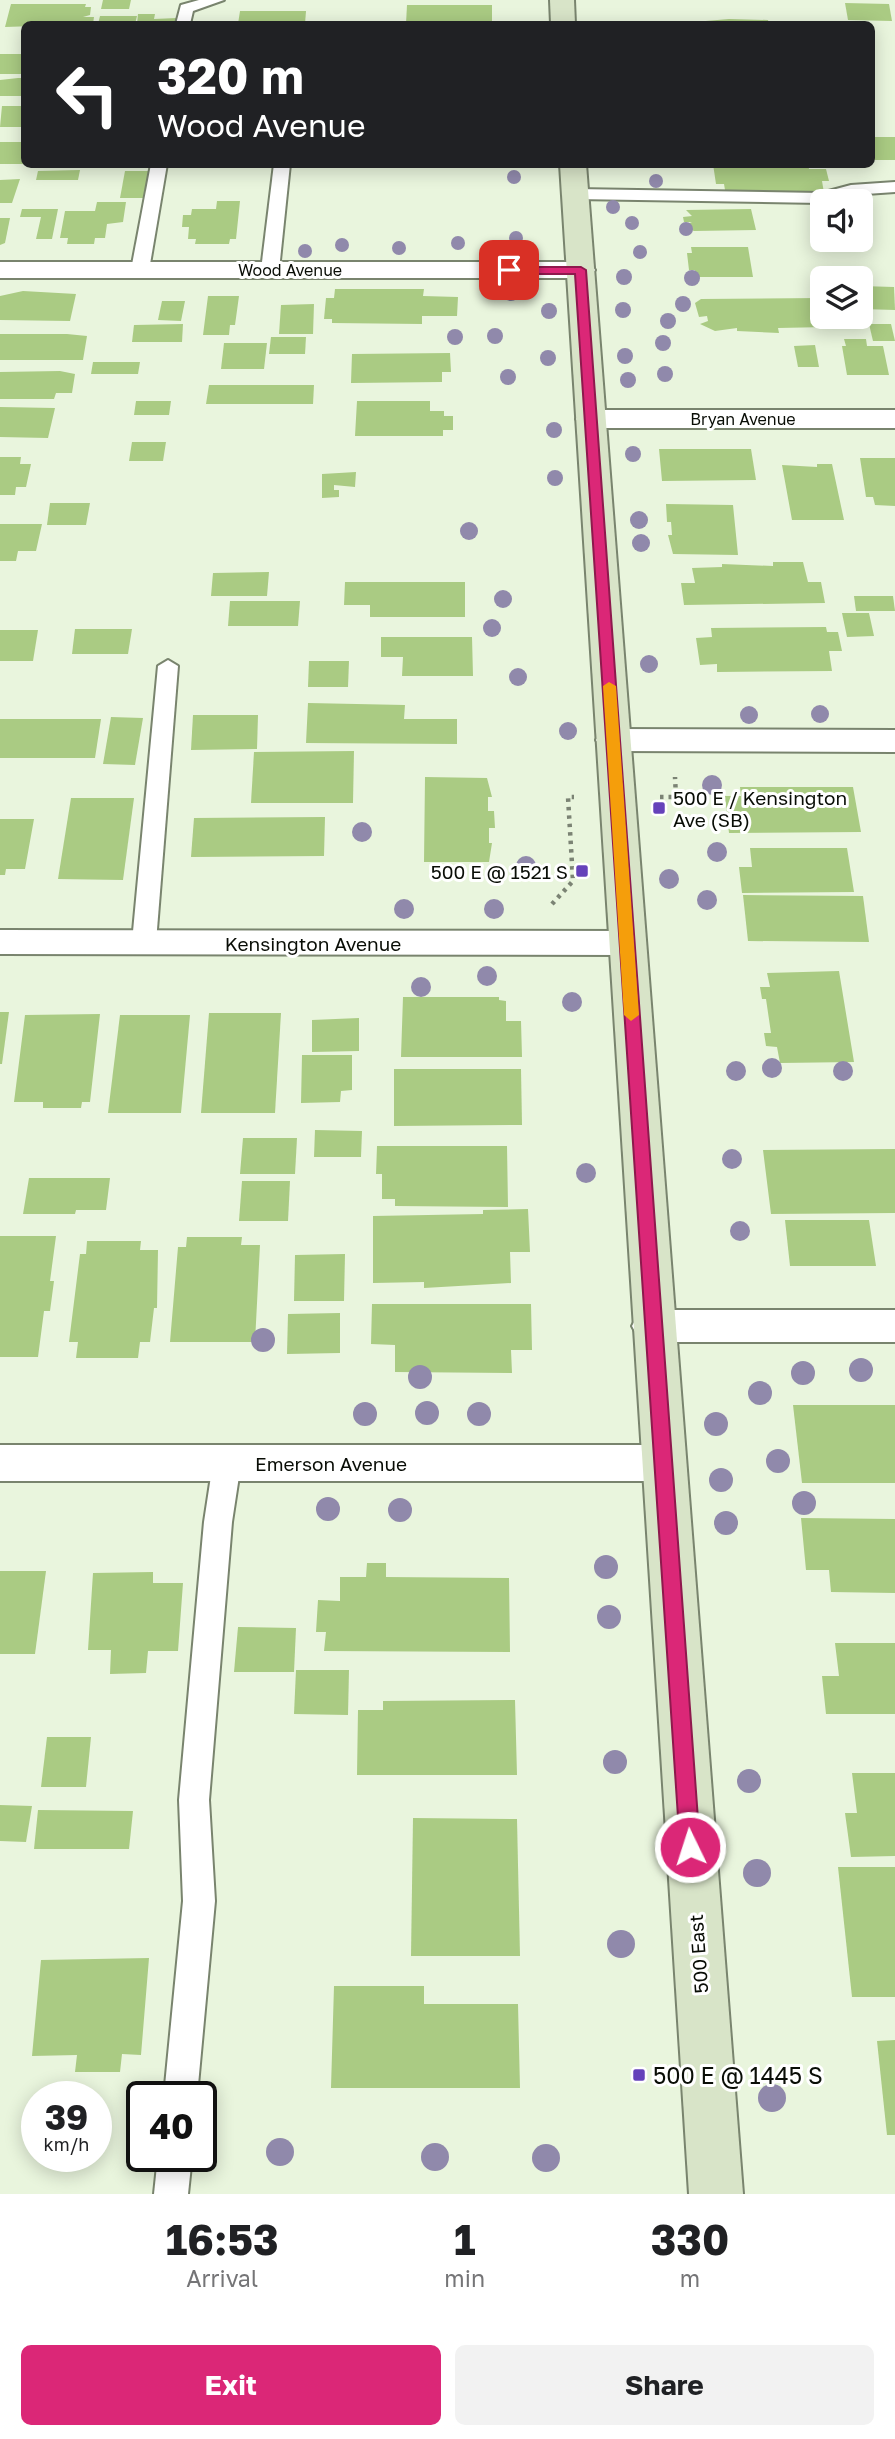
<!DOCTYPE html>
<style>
:root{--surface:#fff;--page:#f2f2f2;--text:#202124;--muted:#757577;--accent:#db2777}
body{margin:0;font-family:"Golos Text",sans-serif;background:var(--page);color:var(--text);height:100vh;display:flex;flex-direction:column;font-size:26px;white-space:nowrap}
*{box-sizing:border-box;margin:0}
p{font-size:23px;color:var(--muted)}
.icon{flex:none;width:38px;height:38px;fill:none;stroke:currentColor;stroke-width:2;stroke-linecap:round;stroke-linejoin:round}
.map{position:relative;height:2194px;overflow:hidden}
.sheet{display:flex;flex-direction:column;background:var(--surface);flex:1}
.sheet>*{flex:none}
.guide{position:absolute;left:21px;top:21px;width:854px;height:147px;border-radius:10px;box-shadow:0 4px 18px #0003;background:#202124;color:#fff;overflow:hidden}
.fabs{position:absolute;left:810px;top:189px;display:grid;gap:14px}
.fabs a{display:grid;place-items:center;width:63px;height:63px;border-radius:10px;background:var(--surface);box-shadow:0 4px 18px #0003;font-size:35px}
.speed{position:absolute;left:21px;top:2081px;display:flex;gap:14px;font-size:35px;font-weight:700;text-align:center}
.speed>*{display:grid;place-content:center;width:91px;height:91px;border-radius:50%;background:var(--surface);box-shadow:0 4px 18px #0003;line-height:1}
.speed small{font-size:18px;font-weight:400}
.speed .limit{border:4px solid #111;border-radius:10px;background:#fff;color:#111}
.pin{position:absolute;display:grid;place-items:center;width:60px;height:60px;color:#fff;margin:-30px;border-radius:14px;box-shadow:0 4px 10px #0006}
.me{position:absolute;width:77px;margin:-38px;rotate:356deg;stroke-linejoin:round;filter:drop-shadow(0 0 5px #0008)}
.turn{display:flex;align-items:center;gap:24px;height:147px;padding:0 21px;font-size:32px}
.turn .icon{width:91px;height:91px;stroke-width:2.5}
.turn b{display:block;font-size:49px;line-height:60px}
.eta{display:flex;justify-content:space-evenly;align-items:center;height:119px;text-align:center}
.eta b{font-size:42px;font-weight:700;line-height:49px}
.action{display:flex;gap:14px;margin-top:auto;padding:14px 21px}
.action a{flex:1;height:80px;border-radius:10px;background:var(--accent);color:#fff;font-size:28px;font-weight:700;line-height:80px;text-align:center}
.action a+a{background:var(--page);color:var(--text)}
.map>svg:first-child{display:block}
.building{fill:#aacb83}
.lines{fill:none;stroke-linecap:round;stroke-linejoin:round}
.lane-casing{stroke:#79846e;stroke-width:4}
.street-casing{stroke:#79846e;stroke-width:4}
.secondary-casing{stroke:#79846e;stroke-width:4}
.path{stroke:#7b8374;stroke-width:4.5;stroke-dasharray:3.5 5;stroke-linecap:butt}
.lane{fill:#fff;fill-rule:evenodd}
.street{fill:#fff;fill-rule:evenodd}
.secondary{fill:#d8e4c8;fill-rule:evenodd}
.tree{fill:#9089ab}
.route{fill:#db2777;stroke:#8e194d;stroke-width:2}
.slow{fill:#f59e0b}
.poi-dot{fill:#6542ba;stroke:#fff;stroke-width:2.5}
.labels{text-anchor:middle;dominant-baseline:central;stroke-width:6;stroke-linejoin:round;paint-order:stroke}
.far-street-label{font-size:16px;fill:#090d06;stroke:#fff}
.poi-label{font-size:19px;fill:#090d06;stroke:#fff;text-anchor:start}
.street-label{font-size:19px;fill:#090d06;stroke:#fff}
.near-poi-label{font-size:23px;fill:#090d06;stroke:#fff;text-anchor:start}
</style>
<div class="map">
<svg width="895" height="2194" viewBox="0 0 895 2194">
<rect width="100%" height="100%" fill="#e9f5dd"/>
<g class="building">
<polygon points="103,0 131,0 129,9 101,9"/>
<polygon points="845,3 889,4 892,21 848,20"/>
<polygon points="11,4 86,4 85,7 91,7 90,15 83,17 94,17 93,24 5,27"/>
<polygon points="407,5 492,5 492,24 406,24"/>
<polygon points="240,11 306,11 305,24 238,24"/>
<polygon points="138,14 155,14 154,19 177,18 176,24 137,24"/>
<polygon points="100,16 137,16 135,24 98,24"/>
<polygon points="729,19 768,20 769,24 695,24 694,22"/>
<rect x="0" y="54" width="24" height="20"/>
<polygon points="18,78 24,78 24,96 0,96 0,80"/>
<polygon points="2,106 24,106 24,127 0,127"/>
<rect x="872" y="137" width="23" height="23"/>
<rect x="0" y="142" width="24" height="22"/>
<polygon points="713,164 808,164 809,169 826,169 829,181 822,181 824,193 726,196 724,184 716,184"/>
<polygon points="80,170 78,180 36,180 38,171"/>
<polygon points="125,171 152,171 148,198 120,198"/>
<polygon points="20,179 12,203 0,203 0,180"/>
<polygon points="217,201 240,201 236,239 230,239 229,244 195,244 196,239 188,239 189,227 182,227 183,215 191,215 192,209 216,209"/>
<polygon points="97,202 126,202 123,222 107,224 105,238 95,238 94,244 67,244 68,238 60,238 65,211 95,211"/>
<polygon points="22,209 58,209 52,239 36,239 41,217 20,217"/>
<polygon points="751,209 756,230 694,231 688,229 687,224 692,222 684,222 683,217 692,216 686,210"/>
<polygon points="0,218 10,218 5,243 0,245"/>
<polygon points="691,247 748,247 753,277 696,277 695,270 689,270 687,253 692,253"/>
<polygon points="861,286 894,287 895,310 861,309"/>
<polygon points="335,289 424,289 423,296 458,297 457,316 422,316 422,324 332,323 332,319 324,319 326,298 334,298"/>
<polygon points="23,291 76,294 70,321 0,320 0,296"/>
<polygon points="208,296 239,296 235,325 230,325 229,335 203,335"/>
<polygon points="821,298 827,327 778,328 779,333 737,331 737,328 715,331 700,324 708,321 707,316 699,317 695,303 701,299"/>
<polygon points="162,301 185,301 181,321 158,320"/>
<polygon points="314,304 313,334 279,334 281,305"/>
<polygon points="183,324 182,342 132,342 134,325"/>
<polygon points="869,324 891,324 895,341 873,341"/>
<polygon points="0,334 67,334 87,336 83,360 0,360"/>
<polygon points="271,337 306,337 305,354 269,354"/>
<polygon points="844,339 866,339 867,346 883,346 889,375 847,375 842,346 846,346"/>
<polygon points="224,343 267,343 264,369 221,369"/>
<polygon points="815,345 819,367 798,367 794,346"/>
<polygon points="450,353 451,372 442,372 442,382 351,383 352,354"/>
<polygon points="93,362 140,362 138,374 91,374"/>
<polygon points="60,371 75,374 72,393 56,393 54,399 0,399 0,372"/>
<polygon points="209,385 314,385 313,404 206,404"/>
<polygon points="136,401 171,401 169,415 134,415"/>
<polygon points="357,401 430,401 430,411 444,411 444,416 453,416 453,430 443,430 443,436 355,436"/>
<polygon points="0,407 55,408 48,438 0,437"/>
<polygon points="132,442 166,442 163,461 129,461"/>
<polygon points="659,449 751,449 756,480 662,481"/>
<polygon points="0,457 21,457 20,464 31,464 26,487 16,487 15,495 0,495"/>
<polygon points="860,458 895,458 895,506 875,505 873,497 866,497"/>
<polygon points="817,464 832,464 844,520 792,520 782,465 817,467"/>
<polygon points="356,472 355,487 334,485 334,490 339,490 339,497 322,498 322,474"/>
<polygon points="50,503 90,503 86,525 47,525"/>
<polygon points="666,504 733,505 738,555 673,554 668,535 672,535 671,522 667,522"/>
<polygon points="0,524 42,524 36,551 18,551 16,561 0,561"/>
<polygon points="773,562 803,562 808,582 821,582 825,603 684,605 681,583 695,583 692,568 722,567 722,564 773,566"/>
<polygon points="269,572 267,596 211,596 213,573"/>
<polygon points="345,582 465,582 465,617 370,617 370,605 344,605"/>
<polygon points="854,596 893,596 895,611 856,611"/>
<polygon points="230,601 300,601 298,626 228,626"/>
<polygon points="842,613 869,613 874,636 847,637"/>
<polygon points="826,627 827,632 838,632 842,651 829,651 832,671 717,672 717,664 700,665 696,638 712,637 711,628"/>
<polygon points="75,629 132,629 128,654 72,654"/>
<polygon points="0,630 38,630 33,661 0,661"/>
<polygon points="381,637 472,637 473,676 402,676 403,657 381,657"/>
<polygon points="309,661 349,661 348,687 308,687"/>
<polygon points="308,703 405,705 404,719 457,719 457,744 306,743"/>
<polygon points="193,715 258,715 257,749 191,750"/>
<polygon points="111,717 143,718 135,765 103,764"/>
<polygon points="0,719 101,719 95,758 0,758"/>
<polygon points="354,751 353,803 251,803 254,752"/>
<polygon points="425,777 487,778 492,797 488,797 488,811 494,811 495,828 489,828 489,843 492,843 489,862 424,862"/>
<polygon points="740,787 853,787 861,832 729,833 725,796 741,796"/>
<polygon points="71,798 134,798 123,880 58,879"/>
<polygon points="325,817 324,856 191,857 194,818"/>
<polygon points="0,819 34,819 25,869 6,869 5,875 0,875"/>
<polygon points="750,848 847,848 854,892 742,893 739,867 752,867"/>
<polygon points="743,895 863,896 869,942 748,941"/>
<polygon points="839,971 854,1062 780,1063 777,1047 766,1046 764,1033 771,1033 766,999 762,999 760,987 770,987 767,973"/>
<polygon points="403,997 499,997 499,1000 506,1001 506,1021 521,1021 522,1057 401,1057"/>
<polygon points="0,1012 9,1012 2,1064 0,1064"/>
<polygon points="209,1013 281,1013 275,1113 201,1113"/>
<polygon points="100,1014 90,1102 82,1102 81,1108 43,1108 43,1102 14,1102 25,1015"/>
<polygon points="120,1015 190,1015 181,1113 108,1113"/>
<polygon points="359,1018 359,1051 312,1052 312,1020"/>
<polygon points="302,1055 352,1055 352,1090 341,1091 340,1102 301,1103"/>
<polygon points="394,1069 521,1069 522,1125 394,1126"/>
<polygon points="315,1130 362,1131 361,1157 314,1157"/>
<polygon points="243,1138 297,1138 295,1174 240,1174"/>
<polygon points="377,1146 507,1146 508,1207 395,1206 395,1199 382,1199 382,1174 376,1174"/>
<polygon points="895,1149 895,1213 771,1214 763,1150"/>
<polygon points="29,1178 110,1178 106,1210 76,1210 75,1214 23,1214"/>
<polygon points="242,1181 290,1181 288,1221 239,1221"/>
<polygon points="528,1209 530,1252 510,1252 511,1283 424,1288 424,1282 373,1283 373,1216 483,1214 483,1210"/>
<polygon points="785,1220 869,1220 876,1266 790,1266"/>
<polygon points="0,1236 56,1236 50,1281 54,1281 50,1311 44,1311 38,1357 0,1357"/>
<polygon points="187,1237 242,1237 241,1245 260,1245 255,1342 170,1342 178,1247 186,1247"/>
<polygon points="87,1241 141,1241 140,1250 158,1250 157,1308 154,1308 150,1342 140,1342 138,1358 76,1358 78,1342 69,1342 80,1254 86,1254"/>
<polygon points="345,1254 344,1301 294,1301 295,1255"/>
<polygon points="372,1304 531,1304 532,1350 511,1350 512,1373 395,1372 395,1345 371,1344"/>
<polygon points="340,1313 340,1353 287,1354 288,1314"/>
<polygon points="793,1405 895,1405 895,1483 802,1483"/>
<polygon points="801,1518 895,1519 895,1593 831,1592 829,1570 806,1570"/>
<polygon points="367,1563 386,1563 386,1577 509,1578 510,1652 324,1651 326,1632 316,1632 318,1600 340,1601 340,1577 366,1577"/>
<polygon points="0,1571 46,1571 35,1654 0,1654"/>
<polygon points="153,1572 153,1583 183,1583 178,1651 148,1651 146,1673 110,1674 111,1650 88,1650 93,1573"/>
<polygon points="238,1627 296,1628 294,1672 234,1672"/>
<polygon points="835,1643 895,1643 895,1714 826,1714 822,1676 839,1676"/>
<polygon points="296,1670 349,1670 348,1715 294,1714"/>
<polygon points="515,1700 517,1775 357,1775 358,1710 383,1710 383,1701"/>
<polygon points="47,1737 91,1737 86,1787 41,1787"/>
<polygon points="852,1773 895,1773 895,1856 851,1857 845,1813 857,1813"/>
<polygon points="0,1805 32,1806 26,1842 0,1841"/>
<polygon points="38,1810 133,1811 129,1849 34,1849"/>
<polygon points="413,1818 517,1819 520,1956 411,1956"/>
<polygon points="838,1867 895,1867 895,1997 852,1997"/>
<polygon points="149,1958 141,2055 122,2054 120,2072 75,2072 77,2055 32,2056 41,1960"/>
<polygon points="334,1986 424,1986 424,2004 518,2004 520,2088 331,2088"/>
<polygon points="895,2040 895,2135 887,2135 877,2041"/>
</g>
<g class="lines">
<g class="lane-casing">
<g id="lane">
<polygon points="199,0 224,0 193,11 190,24 176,24 181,5"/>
<polygon points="151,164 167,164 149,270 140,275 131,270"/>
<polygon points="274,164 290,164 279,270 270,275 261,270"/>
<polygon points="895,182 895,192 852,195 821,203 575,199 567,194 575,189 821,193 851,185"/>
<polygon points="168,660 178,666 156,942 152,948 136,948 132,942 158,666"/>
<polygon points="227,1452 237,1455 241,1463 232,1522 209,1800 215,1901 197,2096 164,2096 183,1901 179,1800 204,1522 213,1463 217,1455"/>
<polygon points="158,2156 192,2156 188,2194 154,2194"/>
</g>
</g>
<g class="street-casing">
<g id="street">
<polygon points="0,262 581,262 591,264 595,270 591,276 581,278 0,278"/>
<polygon points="591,410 895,410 895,428 591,428 581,425 576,419 581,413"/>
<polygon points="613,729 895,730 895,752 613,751 601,747 596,740 601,733"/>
<polygon points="0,930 626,931 639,934 644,943 639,952 626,955 0,954"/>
<polygon points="653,1310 895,1310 895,1342 653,1342 638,1337 632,1326 638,1315"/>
<polygon points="0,1445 663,1445 678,1451 685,1463 678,1475 663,1481 0,1481"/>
</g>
</g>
<g class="secondary-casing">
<g id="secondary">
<polygon points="550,0 574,0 575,24 551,24"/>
<polygon points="560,164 586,164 743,2194 689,2194"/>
</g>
</g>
<g class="path">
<polyline points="660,797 676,797 675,777"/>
<polyline points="552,904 573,881 568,797 574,797"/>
</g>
<use href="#lane" class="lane"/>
<use href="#street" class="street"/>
<use href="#secondary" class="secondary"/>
</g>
<g class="tree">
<circle cx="514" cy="177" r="7"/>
<circle cx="656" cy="181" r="7"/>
<circle cx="613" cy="207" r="7"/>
<circle cx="632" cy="223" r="7"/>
<circle cx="686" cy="229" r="7"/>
<circle cx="516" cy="238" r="7"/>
<circle cx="458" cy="243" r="7"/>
<circle cx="342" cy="245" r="7"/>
<circle cx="399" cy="248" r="7"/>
<circle cx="491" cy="249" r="7"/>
<circle cx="305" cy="251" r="7"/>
<circle cx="640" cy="252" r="7"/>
<circle cx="624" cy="277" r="8"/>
<circle cx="692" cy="278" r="8"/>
<circle cx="511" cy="293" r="8"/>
<circle cx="683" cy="304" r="8"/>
<circle cx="623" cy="310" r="8"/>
<circle cx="549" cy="311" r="8"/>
<circle cx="668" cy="321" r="8"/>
<circle cx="495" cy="336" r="8"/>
<circle cx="455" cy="337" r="8"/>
<circle cx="663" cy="343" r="8"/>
<circle cx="625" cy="356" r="8"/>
<circle cx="548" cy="358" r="8"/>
<circle cx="665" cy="374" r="8"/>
<circle cx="508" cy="377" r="8"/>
<circle cx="628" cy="380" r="8"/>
<circle cx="554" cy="430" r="8"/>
<circle cx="633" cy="454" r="8"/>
<circle cx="555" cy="478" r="8"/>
<circle cx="639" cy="520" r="9"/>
<circle cx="469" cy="531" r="9"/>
<circle cx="641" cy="543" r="9"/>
<circle cx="503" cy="599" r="9"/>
<circle cx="492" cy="628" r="9"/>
<circle cx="649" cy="664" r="9"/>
<circle cx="518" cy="677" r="9"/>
<circle cx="820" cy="714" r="9"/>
<circle cx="749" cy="715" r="9"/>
<circle cx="568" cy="731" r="9"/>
<circle cx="712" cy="785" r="10"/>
<circle cx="362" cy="832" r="10"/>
<circle cx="717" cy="852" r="10"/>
<circle cx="526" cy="866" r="10"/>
<circle cx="669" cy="879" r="10"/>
<circle cx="707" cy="900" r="10"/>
<circle cx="404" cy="909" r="10"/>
<circle cx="494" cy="909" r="10"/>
<circle cx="487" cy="976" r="10"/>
<circle cx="421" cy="987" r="10"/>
<circle cx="572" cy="1002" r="10"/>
<circle cx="772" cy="1068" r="10"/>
<circle cx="736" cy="1071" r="10"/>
<circle cx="843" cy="1071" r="10"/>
<circle cx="732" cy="1159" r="10"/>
<circle cx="586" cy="1173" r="10"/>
<circle cx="740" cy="1231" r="10"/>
<circle cx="263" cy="1340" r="12"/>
<circle cx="861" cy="1370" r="12"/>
<circle cx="803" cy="1373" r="12"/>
<circle cx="420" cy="1377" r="12"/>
<circle cx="760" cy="1393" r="12"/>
<circle cx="427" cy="1413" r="12"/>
<circle cx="365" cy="1414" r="12"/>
<circle cx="479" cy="1414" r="12"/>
<circle cx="716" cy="1424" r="12"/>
<circle cx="778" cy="1461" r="12"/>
<circle cx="721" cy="1480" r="12"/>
<circle cx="804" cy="1503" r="12"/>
<circle cx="328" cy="1509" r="12"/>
<circle cx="400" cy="1510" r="12"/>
<circle cx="726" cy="1523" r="12"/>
<circle cx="606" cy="1567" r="12"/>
<circle cx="609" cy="1617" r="12"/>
<circle cx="615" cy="1762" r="12"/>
<circle cx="749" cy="1781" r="12"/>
<circle cx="757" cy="1873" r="14"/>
<circle cx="621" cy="1944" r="14"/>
<circle cx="772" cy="2098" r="14"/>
<circle cx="280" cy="2152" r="14"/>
<circle cx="435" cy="2157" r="14"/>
<circle cx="546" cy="2158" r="14"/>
</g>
<polygon class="route" points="581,267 586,270 700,1847 698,1853 690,1856 683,1853 680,1847 575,274 509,274 503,270 509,267"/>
<polygon class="slow" points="609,682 616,686 639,1015 631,1021 624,1015 603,686"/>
<g class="poi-dot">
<rect x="652" y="801" width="14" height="14" rx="3.5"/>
<rect x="575" y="864" width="14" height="14" rx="3.5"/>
<rect x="632" y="2068" width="14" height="14" rx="3.5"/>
</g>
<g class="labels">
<g class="far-street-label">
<text x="290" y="270">Wood Avenue</text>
<text x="743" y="419">Bryan Avenue</text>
</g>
<g class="poi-label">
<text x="673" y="797">500 E / Kensington<tspan x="673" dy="22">Ave (SB)</tspan></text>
<text x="568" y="871" text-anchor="end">500 E @ 1521 S</text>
</g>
<g class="street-label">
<text x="313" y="943">Kensington Avenue</text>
<text x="331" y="1463">Emerson Avenue</text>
<text transform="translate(698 1954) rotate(-94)">500 East</text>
</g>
<g class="near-poi-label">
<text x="653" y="2075">500 E @ 1445 S</text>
</g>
</g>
</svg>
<div class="fabs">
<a><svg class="icon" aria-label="sound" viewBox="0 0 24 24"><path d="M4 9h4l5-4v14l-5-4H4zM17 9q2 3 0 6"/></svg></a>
<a><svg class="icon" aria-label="layers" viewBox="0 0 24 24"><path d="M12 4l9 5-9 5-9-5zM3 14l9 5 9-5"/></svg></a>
</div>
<div class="speed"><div>39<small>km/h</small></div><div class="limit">40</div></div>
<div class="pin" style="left:509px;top:270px;background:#d93025"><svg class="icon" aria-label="arrive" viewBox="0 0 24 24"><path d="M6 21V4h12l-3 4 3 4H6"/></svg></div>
<svg class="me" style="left:690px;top:1847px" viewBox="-20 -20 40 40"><circle r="17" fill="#db2777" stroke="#fff" stroke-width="3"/><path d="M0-11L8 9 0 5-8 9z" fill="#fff"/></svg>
<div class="guide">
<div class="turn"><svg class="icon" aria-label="left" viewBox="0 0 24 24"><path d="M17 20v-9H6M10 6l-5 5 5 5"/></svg><div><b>320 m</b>Wood Avenue</div></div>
</div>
</div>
<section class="sheet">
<div class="eta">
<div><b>16:53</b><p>Arrival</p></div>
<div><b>1</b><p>min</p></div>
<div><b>330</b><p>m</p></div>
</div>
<div class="action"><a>Exit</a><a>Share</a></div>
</section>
